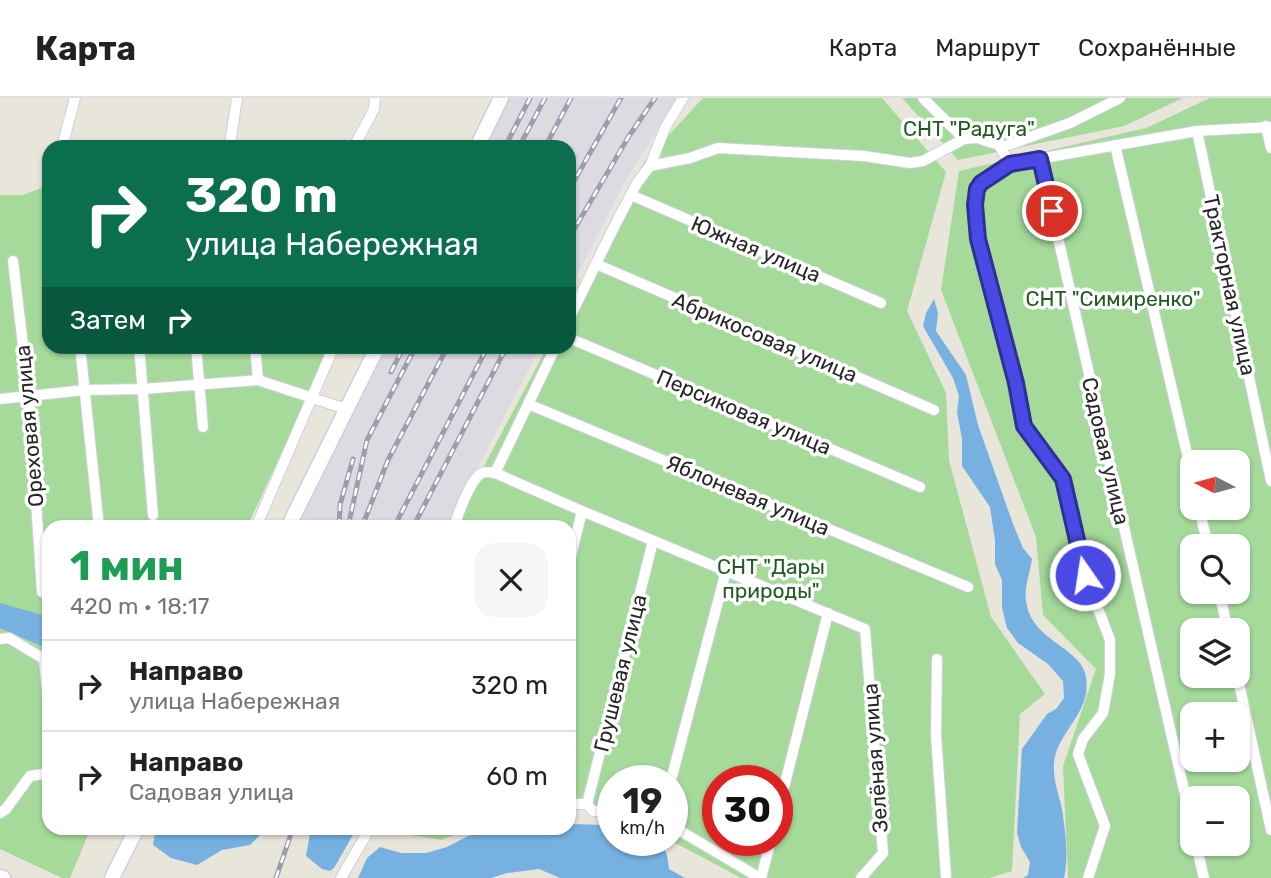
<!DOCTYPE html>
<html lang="ru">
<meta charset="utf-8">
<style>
:root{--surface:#fff;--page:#f6f6f6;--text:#222;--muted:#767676;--line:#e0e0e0}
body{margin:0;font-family:Rubik,sans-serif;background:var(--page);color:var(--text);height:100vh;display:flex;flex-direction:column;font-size:26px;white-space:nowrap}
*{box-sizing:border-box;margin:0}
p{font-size:23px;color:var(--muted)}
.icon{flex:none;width:38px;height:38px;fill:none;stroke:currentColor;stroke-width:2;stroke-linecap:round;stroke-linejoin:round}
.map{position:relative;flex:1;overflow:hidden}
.side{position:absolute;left:42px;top:422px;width:534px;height:315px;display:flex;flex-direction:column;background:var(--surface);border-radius:21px;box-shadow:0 2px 5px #0004}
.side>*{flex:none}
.banner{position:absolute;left:42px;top:42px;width:534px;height:214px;border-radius:21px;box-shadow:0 2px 5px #0004;background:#0b6e4f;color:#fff;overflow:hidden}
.needle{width:46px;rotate:276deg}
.buttons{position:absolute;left:1180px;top:352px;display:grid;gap:14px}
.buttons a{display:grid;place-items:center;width:70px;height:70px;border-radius:14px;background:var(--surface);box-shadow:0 2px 5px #0004;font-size:35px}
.speed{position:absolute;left:597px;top:667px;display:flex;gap:14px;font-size:35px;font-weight:700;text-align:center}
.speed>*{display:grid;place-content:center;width:91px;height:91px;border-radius:50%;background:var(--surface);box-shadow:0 2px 5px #0004;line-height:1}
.speed small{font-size:18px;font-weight:400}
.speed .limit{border:10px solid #d22;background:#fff;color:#111}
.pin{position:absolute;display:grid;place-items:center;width:60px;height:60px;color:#fff;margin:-30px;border:4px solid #fff;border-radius:50%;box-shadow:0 2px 7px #0007}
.me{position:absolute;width:77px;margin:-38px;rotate:347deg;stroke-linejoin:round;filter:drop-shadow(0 0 5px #0008)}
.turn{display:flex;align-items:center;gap:24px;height:147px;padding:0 28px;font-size:32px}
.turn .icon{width:91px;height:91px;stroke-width:2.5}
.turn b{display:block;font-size:49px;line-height:60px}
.then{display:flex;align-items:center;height:66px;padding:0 28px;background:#0003;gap:14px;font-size:26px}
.round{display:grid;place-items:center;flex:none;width:74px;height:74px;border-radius:21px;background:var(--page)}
.summary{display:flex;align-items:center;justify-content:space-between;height:119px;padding:0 28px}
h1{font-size:42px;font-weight:700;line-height:52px;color:#1e9e55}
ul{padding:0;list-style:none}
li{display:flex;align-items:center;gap:21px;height:91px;padding:0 28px;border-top:2px solid var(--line)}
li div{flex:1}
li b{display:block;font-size:26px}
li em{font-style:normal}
header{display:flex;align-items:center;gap:42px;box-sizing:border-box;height:98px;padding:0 35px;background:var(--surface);border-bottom:2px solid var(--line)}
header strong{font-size:33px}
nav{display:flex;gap:38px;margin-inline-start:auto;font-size:24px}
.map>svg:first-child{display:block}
.industrial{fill:#dddae1}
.green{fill:#a5da9b;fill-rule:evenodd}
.water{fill:#76b1e1}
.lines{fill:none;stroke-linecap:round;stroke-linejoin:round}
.street-casing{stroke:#cfcfdf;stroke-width:12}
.secondary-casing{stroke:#cfcfdf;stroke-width:17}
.street{stroke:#fff;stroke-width:10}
.secondary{stroke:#fff;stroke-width:14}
.rail-casing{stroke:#9e9daf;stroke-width:5}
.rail{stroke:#fff;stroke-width:2.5;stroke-dasharray:8;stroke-linecap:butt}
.route-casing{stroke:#2f2f96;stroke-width:18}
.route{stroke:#4949e6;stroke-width:12}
.labels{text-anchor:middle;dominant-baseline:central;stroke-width:7;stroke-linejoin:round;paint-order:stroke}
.park-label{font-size:21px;fill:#215b20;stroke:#fff}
.street-label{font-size:21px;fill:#272727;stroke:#fff}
</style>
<header>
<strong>Карта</strong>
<nav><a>Карта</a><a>Маршрут</a><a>Сохранённые</a></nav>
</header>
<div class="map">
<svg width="1271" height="780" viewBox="0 0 1271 780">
<rect width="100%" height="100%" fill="#e8e5da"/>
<g class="industrial">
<polygon points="508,0 677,0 625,83 569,193 569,49 484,49"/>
<polygon points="385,249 540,249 447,429 296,429"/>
</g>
<g class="green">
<path d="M703,0H882L946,74L907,213L946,295L949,362L991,519L1045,596L1020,616L1012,773L989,780H741L670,742L672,682H612V716L586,709L569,710V429H452L547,249L569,248V208L645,63ZM718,682H777V742H718Z"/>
<polygon points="902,0 1183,0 1124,28 958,62"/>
<path d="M1210,0H1271V780H1068L1063,668L1096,571L1043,517L1036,439L941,192L959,73L1146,30ZM1192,364H1237V410H1192ZM1192,448H1237V494H1192ZM1192,532H1237V578H1192ZM1192,616H1237V662H1192ZM1192,700H1237V746H1192Z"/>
<polygon points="49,87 49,248 331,249 247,429 49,429 49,730 91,730 70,780 62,780 0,751 0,97 23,97"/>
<polygon points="379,730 469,730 442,742 378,732"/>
</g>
<g class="water">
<path d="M934,201L938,215L936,233L966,277L978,327L1013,426L1023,450L1032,461C1030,475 1024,489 1026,503C1030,541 1078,549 1085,575C1094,611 1063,628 1055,658C1051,677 1058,693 1062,711C1065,732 1069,759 1064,780H1023L1028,777L1030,764L1021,749L1017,735L1022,651L1047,616L1056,611L1064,600L1063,583L1048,566L1018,545L1007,530L1002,510V482L995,466V442L990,409L962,368V341L957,314L959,298L953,280L923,228L926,215Z"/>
<polygon points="0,505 49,519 49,551 0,530"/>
<polygon points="569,726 609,727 612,729 612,742 661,743 667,757 669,771 685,780 560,780 539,771 507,775 491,780 358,780 367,760 380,749 401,755 426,755 447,749 468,738 504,730 569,730"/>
<polygon points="156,730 276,730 275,733 264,733 250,747 222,752 197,767 171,760 153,747"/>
<polygon points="311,730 351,730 354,735 334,770 330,773 322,771 306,758"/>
</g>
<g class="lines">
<g class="street-casing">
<g id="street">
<polyline points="923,0 964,41 977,40 999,47 1010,66"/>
<polyline points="1266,28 1271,50"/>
<polyline points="1197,33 1271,383"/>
<polyline points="357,43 374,11 375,0"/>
<polyline points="230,46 237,0"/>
<polyline points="999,47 1005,48 1070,25 1120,0"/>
<polyline points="1115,47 1192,377"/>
<polyline points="62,49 75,0"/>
<polyline points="348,49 348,46"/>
<polyline points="1040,61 1192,727"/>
<polyline points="650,68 690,60 718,50 864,58 910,65 923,63 964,41"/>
<polyline points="631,97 881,205"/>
<polyline points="13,163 29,298 42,494"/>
<polyline points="596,166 934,312"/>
<polyline points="569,221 612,133 637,85 650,68 665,30 683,0"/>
<polyline points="569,240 920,389"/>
<polyline points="80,248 99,429"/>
<polyline points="139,248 153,417"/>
<polyline points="196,248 203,329"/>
<polyline points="255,248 258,282"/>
<polyline points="0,301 85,292 143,291 258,282 346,311"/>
<polyline points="528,306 968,489"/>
<polyline points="495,375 582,413 865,531 883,755 861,780"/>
<polyline points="1199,410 1208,448"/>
<polyline points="256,429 334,248"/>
<path d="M454,429C458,416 469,386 479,377C483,373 490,374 495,375L556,248"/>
<polyline points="569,466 582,413"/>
<polyline points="1219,494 1228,532"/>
<polyline points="0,541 9,540 44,561 49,614"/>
<polyline points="937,561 936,637 946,778"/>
<polyline points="1237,576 1271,732"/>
<polyline points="671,682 726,473"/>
<polyline points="569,706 587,706 593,713 612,714"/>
<polyline points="587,706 653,443"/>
<polyline points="0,715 6,711 30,678 49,675"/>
<polyline points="777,717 828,515"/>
<polyline points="672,728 760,780"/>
<polyline points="1196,746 1204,780"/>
<polyline points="341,780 370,730"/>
<polyline points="761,780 771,742"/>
<polyline points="1088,780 1105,728 1078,656 1083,641 1103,615 1110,576 1110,542 1085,477 1063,381 1024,328 1016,285 978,141 975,107 977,91 981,85 1010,66 1197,33 1271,29"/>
</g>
</g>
<g class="secondary-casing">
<g id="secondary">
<polyline points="477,49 501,0"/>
<polyline points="288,429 378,248"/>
<polyline points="0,779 3,780"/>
<polyline points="112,780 137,730"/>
</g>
</g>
<use href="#street" class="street"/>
<use href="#secondary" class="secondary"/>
<g class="rail-casing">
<g id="rail">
<polyline points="505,49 530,0"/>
<polyline points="519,49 545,0"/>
<polyline points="545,49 571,0"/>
<polyline points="569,92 621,0"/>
<polyline points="569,140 629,38 655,0"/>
<polyline points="391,274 404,248"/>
<polyline points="339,429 340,407 353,361"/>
<polyline points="348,429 367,342 416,248"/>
<polyline points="362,429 388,362 448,248"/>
<polyline points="394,429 488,248"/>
<polyline points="413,429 507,248"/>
<polyline points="276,780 293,730"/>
</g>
</g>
<use href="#rail" class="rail"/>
</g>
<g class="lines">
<g class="route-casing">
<polyline id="route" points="1052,113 1040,61 1010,66 981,85 977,91 975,107 978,141 1016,285 1024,328 1063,381 1085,477"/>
</g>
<use href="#route" class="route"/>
</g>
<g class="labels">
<g class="park-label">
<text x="969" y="30">СНТ "Радуга"</text>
<text x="1113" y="200">СНТ "Симиренко"</text>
<text x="771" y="468">СНТ "Дары<tspan x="771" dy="24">природы"</tspan></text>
</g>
<g class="street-label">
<text transform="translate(756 151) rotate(23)">Южная улица</text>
<text transform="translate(1230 187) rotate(78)">Тракторная улица</text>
<text transform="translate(765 239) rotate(23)">Абрикосовая улица</text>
<text transform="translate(744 314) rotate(23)">Персиковая улица</text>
<text transform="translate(29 328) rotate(-95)">Ореховая улица</text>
<text transform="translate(1106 353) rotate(77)">Садовая улица</text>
<text transform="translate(748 397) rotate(23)">Яблоневая улица</text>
<text transform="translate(620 575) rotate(-76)">Грушевая улица</text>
<text transform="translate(875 660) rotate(-94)">Зелёная улица</text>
</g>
</g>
</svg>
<div class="buttons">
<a><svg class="needle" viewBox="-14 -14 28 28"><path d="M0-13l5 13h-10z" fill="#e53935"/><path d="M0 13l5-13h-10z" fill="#767676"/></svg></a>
<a><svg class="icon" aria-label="search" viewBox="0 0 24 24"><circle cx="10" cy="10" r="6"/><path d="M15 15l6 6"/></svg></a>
<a><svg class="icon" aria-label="layers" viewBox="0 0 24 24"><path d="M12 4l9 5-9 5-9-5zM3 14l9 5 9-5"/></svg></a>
<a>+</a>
<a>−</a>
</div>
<div class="speed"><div>19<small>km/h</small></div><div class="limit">30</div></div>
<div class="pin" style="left:1052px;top:113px;background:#d93025"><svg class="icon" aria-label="arrive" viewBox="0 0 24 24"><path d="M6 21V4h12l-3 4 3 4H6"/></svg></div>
<svg class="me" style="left:1085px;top:477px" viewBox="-20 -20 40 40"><circle r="17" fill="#4949e6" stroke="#fff" stroke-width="3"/><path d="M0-11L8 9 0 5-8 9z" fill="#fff"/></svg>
<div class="banner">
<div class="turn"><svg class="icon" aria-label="right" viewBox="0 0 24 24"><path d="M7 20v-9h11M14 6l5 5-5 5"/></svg><div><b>320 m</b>улица Набережная</div></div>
<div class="then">Затем<svg class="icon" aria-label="right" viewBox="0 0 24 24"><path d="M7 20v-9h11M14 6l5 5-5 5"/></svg></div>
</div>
<section class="side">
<div class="summary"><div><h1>1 мин</h1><p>420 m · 18:17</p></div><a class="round"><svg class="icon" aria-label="close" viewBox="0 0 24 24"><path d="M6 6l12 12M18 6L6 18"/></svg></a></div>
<ul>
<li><svg class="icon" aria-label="right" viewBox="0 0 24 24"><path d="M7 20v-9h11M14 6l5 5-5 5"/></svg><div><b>Направо</b><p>улица Набережная</p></div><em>320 m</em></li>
<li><svg class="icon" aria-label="right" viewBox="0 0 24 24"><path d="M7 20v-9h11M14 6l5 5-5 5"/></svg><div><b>Направо</b><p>Садовая улица</p></div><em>60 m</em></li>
</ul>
</section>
</div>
